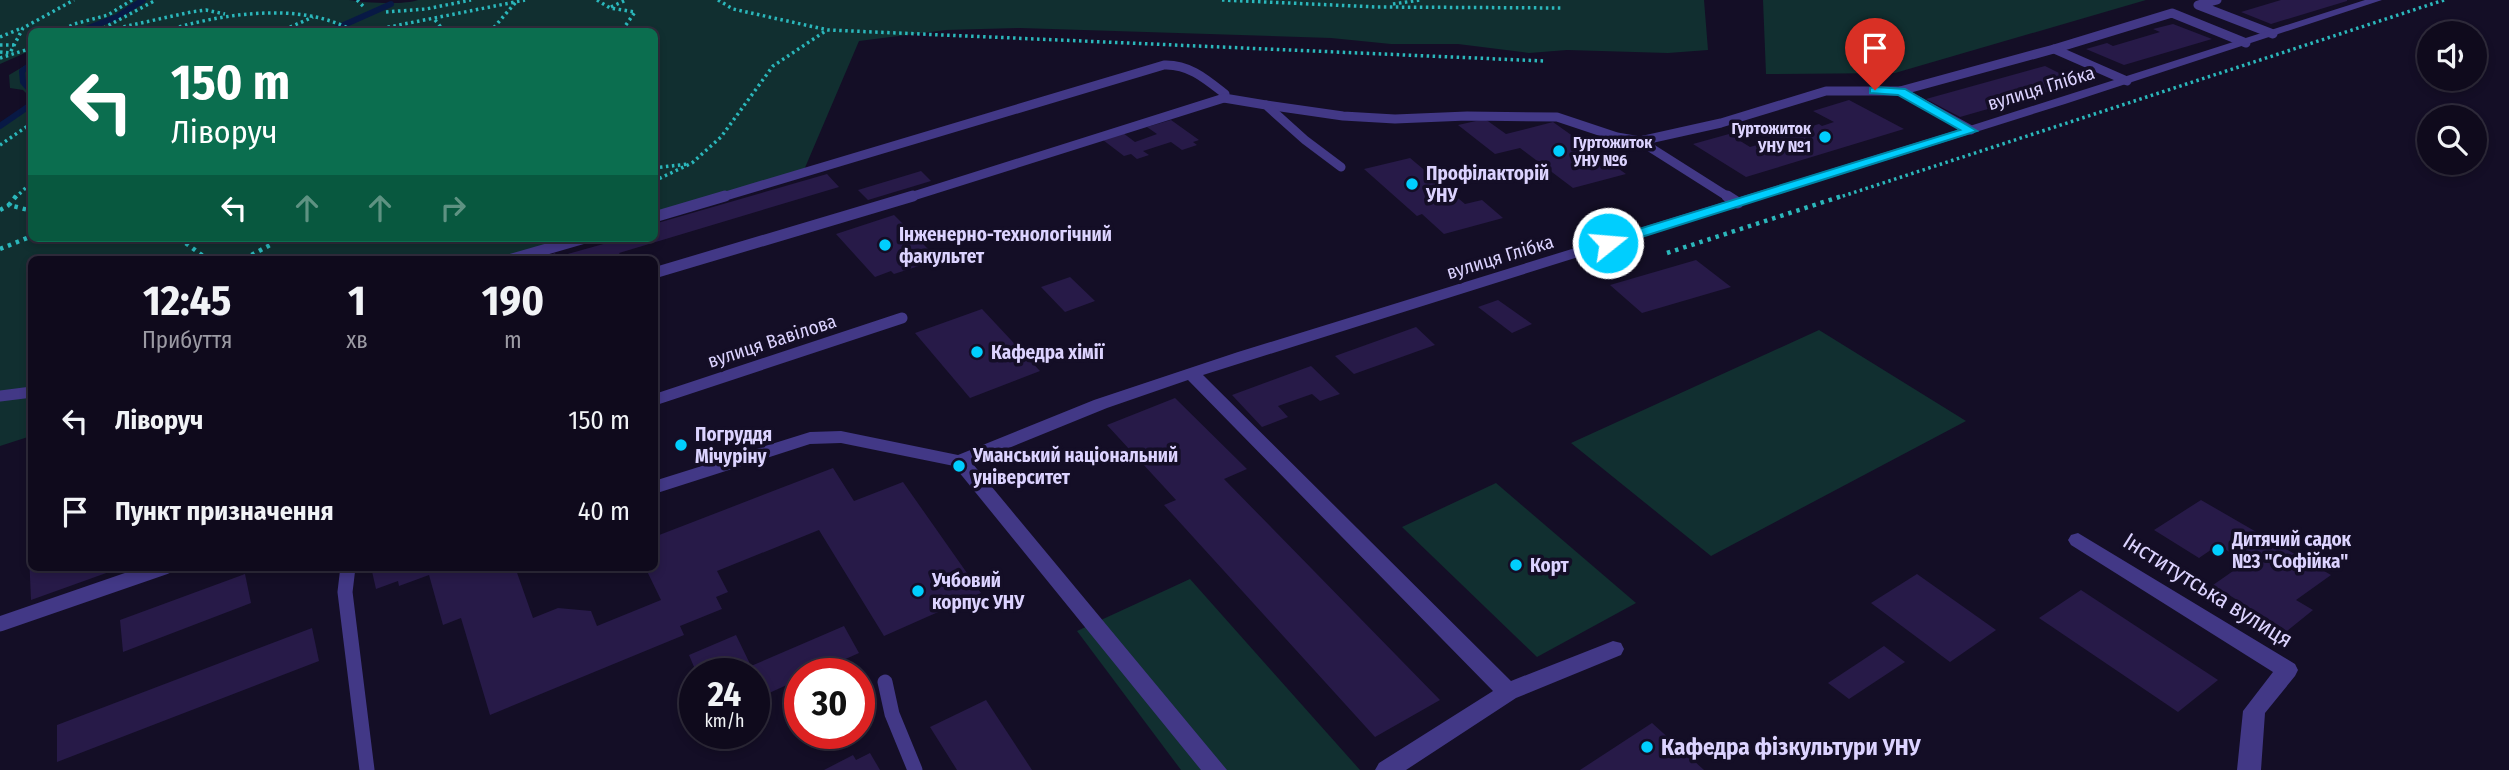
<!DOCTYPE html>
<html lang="uk">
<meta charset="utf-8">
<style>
:root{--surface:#0f0a1c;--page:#1d1829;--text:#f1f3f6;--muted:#9b9aa3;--line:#2f2b3b}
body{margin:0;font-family:"Fira Sans Condensed",sans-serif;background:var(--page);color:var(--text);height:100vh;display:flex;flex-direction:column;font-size:26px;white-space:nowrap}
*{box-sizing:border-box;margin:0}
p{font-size:23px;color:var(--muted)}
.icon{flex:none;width:38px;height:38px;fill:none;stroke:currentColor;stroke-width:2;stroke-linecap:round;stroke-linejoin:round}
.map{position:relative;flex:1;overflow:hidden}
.details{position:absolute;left:28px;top:256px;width:630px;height:315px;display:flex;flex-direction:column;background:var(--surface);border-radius:10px;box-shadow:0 4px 10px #0003,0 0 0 2px var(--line)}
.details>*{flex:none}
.top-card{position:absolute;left:28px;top:28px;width:630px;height:214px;border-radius:10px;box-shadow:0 4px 10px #0003,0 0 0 2px var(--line);background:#0b6e4f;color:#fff;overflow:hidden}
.buttons{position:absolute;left:2417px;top:21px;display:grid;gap:14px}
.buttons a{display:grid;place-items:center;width:70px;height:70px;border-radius:50%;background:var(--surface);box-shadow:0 4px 10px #0003,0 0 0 2px var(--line);font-size:35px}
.speed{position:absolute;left:679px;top:658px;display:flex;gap:14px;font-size:35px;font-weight:700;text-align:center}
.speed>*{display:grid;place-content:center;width:91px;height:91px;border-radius:50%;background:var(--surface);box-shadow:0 4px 10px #0003,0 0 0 2px var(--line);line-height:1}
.speed small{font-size:18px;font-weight:400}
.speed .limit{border:10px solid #d22;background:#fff;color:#111}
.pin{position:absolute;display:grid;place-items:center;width:60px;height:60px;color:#fff;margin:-72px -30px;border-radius:50% 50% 50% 0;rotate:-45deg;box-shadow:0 0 7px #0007}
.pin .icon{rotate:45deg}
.me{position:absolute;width:77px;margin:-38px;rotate:73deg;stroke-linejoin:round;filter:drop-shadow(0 0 5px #0008)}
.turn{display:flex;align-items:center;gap:24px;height:147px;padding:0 28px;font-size:32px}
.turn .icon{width:91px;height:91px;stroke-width:2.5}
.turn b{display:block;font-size:49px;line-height:60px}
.lanes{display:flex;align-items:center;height:66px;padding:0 28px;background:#0003;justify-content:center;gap:35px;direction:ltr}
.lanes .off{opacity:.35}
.eta{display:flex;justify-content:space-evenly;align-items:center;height:119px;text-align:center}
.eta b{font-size:42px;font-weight:700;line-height:49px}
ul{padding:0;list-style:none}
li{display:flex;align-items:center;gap:21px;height:91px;padding:0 28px}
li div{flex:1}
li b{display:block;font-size:26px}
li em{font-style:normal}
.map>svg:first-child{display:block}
.green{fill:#112f30}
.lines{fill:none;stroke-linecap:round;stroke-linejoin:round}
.stream{stroke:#081945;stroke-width:6}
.building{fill:#271a48}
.path-far1{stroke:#2bb7bb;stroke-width:3.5;stroke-dasharray:2.5 3.5;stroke-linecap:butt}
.path{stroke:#2bb7bb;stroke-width:4.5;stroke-dasharray:3.5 5;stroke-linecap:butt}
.lane-far2{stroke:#423886;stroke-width:9}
.lane-far1{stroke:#423886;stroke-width:11}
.lane{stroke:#423886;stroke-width:15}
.street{fill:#423886;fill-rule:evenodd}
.route{fill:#00cefe;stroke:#0086a5;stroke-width:2}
.poi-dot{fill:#00cefe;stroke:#140e26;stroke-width:2.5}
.labels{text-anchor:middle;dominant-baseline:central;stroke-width:7;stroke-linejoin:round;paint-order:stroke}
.far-poi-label{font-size:16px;font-weight:bold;fill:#dcd3ff;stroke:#140e26;text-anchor:end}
.street-label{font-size:19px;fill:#dcd3ff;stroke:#140e26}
.poi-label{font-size:19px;font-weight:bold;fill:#dcd3ff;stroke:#140e26;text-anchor:start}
.near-street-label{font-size:23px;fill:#dcd3ff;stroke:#140e26}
.near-poi-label{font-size:23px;font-weight:bold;fill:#dcd3ff;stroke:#140e26;text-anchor:start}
</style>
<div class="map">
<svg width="2509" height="770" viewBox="0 0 2509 770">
<rect width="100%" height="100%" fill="#140e26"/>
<g class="green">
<path d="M0,0H349C364,3 405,5 418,0H1704L1708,50L1668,53L1567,50L1529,53L1458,44H1391L1331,38L1020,28L946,30L859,41L804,170L655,213L654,32H32L31,53H25L0,64Z"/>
<polygon points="1763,0 2146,0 1895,73 1766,74"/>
<polygon points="31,62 31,98 23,90 10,88 9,75"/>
<polygon points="31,105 32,238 571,238 500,259 32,259 31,436 0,446 0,125"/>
<polygon points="1819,330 1966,421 1711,556 1571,443"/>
<polygon points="1496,483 1636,603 1537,657 1402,527"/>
<polygon points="1190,579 1360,770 1181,770 1077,631"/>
</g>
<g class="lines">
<g class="stream">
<polyline points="78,32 117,17 143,0"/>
<polyline points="328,32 391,4"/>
<polyline points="32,64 22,71 23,82 32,92"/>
<polyline points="0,126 32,104"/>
</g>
</g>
<g class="building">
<polygon points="2281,0 2347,0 2347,1 2271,24 2241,12"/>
<polygon points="2173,24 2212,39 2124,65 2086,49 2107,43 2113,46 2160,32 2153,29"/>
<polygon points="2045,66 2079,83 1960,117 1926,99"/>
<polygon points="1849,100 1904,129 1746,177 1693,144 1729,134 1750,147 1764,143 1760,141 1819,124 1822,126 1834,122 1813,111"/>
<polygon points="1485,119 1506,134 1553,122 1626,174 1573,188 1520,148 1495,154 1458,125"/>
<polygon points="1171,120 1199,140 1193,142 1197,145 1182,150 1171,142 1143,151 1149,155 1137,159 1131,154 1124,156 1103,140 1123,133 1135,142 1157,134 1147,127"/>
<polygon points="1410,158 1465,204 1482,200 1503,218 1444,234 1422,214 1417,216 1364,169"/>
<polygon points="921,171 931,181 868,200 858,190"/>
<polygon points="827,174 839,187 619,253 623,259 539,259 555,253 557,257 607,243 604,239 607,238 654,238 654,224"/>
<polygon points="894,215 935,256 919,261 922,265 894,274 891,271 875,277 836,234"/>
<polygon points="1696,260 1731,287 1642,313 1610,285"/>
<polygon points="1070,277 1095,301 1065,312 1041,287"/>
<polygon points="1498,300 1532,324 1512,333 1478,307"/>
<polygon points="982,309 1040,371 970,398 915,333"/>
<polygon points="1416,327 1435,345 1354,374 1335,356"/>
<polygon points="1311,366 1340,394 1320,401 1312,394 1278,406 1288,417 1262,427 1232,395"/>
<polygon points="1175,398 1247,469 1224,479 1440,700 1375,737 1164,505 1176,500 1107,425"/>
<polygon points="833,468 854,501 903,482 981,593 884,636 819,530 717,571 728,592 716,597 722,609 680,626 684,635 490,715 461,618 443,625 429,575 399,586 398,581 376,589 371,567 515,567 533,618 558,608 591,611 597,626 661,600 645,567 654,567 654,537"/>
<polygon points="2201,500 2331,575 2296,600 2313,610 2287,631 2213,585 2246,562 2218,545 2199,558 2154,530"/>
<polygon points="32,530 32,567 123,567 31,600 28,531"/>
<polygon points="245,574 251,603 123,652 120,620"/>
<polygon points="1917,574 1996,630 1950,662 1871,603"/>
<polygon points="2081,590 2218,680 2178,712 2039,618"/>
<polygon points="844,626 859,653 812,674 800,674 800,679 758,698 766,714 754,719 754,674 697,674 689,655 736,635 751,666"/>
<polygon points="312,628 319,661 57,762 57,725"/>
<polygon points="1884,646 1905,662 1849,699 1828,683"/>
<polygon points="986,700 1032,770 957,770 930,727"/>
<polygon points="1652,723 1704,770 1580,770"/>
<polygon points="870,753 880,770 824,770 853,755 856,760"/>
</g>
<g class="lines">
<g class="path-far1">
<polyline points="357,0 365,8"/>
<polyline points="597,0 610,8 635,12 621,32"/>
<polyline points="718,0 733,9 828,30 1544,61"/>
<polyline points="1222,0 1377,7 1563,8"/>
<polyline points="1393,4 1420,0"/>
<polyline points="611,7 626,0"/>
<polyline points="386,12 426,9 471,0"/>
<polyline points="435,20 445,32"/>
<polyline points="98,31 156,0"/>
<polyline points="59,32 74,24 108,15 132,0"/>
<polyline points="100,32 191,12 206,10 225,14"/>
<path d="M162,32C218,14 302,0 355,32"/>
<polyline points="279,32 313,17"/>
<polyline points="364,32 525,0"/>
<polyline points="490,32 516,2"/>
<polyline points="0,37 22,28"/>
<polyline points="0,45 14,45"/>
<polyline points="0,52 10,53 23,28 74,0"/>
<polyline points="0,58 32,48"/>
<polyline points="0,145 32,123"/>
<polyline points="654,168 688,164"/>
<polyline points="654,181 692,163 721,137 773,66 827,30"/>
<polyline points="15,198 32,182"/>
<polyline points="1837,198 2444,0"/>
</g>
<g class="path">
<polyline points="16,196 9,205 32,211"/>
<polyline points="0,210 9,205"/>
<polyline points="179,238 207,259"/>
<polyline points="0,249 32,236"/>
<polyline points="1667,253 1842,196"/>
<polyline points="244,259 272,244 274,238"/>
</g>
<g class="lane-far2">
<polyline points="2217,0 2198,5 2273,34"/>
<polyline points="2054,49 2172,13 2246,43"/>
<polyline points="1266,105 1343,116 1395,119 1467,116 1557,117 1617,137 1640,141 1721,123 1826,91 1900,91"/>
<polyline points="1971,130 1900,91 2054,49 2127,81"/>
<polyline points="1640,141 1730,198"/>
<path d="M719,198L1164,65C1189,64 1206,79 1225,94L1224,98"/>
<polyline points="907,198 1224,98 1266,105 1305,140 1341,167"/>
</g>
<g class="lane-far1">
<polyline points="1727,196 1738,203"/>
<polyline points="654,217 725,196"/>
<polyline points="512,259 585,238"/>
<polyline points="654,273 913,196"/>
<polyline points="0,396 32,392"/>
<polyline points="654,400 902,318"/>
</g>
<g class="lane">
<polyline points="348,567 345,592 367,770"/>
<polyline points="0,624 165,567"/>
<polyline points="885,682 892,714 915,770"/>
</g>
<g class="street">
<polygon points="2365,0 2382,0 2065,104 1203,375 1511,681 1613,641 1621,643 1624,649 1621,655 1516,698 1406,770 1375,770 1379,763 1493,691 1188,380 1107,408 972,463 1227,770 1201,770 954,466 841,443 810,444 654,494 654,481 810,432 841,431 958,455 1094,400 1238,352 1951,132"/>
<polygon points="2078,533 2295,664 2298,670 2295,676 2265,713 2261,770 2237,770 2243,711 2273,672 2071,545 2068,540 2071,535"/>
</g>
</g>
<polygon class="route" points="1875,87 1905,89 1977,131 1613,246 1608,248 1601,243 1603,240 1960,130 1898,95 1870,93 1870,88"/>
<g class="poi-dot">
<circle cx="1825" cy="137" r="7"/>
<circle cx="1559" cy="151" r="7"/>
<circle cx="1412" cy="184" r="7"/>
<circle cx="885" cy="245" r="7"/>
<circle cx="977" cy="352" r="7"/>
<circle cx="681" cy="445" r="7"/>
<circle cx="959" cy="466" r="7"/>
<circle cx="2218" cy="550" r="7"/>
<circle cx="1516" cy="565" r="7"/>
<circle cx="918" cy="591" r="7"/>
<circle cx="1647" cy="747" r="7"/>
</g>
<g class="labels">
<g class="far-poi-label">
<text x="1811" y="128">Гуртожиток<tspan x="1811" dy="18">УНУ №1</tspan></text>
<text x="1573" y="142" text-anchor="start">Гуртожиток<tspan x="1573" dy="18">УНУ №6</tspan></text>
</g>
<g class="street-label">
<text transform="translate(2041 88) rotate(-17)">вулиця Глібка</text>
<text transform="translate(1500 257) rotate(-17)">вулиця Глібка</text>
<text transform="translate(772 341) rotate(-18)">вулиця Вавілова</text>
</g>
<g class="poi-label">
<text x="1426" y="173">Профілакторій<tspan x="1426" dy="22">УНУ</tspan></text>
<text x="899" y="234">Інженерно-технологічний<tspan x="899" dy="22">факультет</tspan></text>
<text x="991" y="352">Кафедра хімії</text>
<text x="695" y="434">Погруддя<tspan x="695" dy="22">Мічуріну</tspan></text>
<text x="973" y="455">Уманський національний<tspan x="973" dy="22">університет</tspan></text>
<text x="2232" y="539">Дитячий садок<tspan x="2232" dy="22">№3 "Софійка"</tspan></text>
<text x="1530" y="565">Корт</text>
<text x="932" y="580">Учбовий<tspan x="932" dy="22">корпус УНУ</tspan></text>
</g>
<g class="near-street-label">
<text transform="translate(2208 590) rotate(32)">Інститутська вулиця</text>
</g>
<g class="near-poi-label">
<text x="1661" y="747">Кафедра фізкультури УНУ</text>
</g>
</g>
</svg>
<div class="buttons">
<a><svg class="icon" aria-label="sound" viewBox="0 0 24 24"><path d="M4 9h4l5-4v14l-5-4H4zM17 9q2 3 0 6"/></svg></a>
<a><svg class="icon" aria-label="search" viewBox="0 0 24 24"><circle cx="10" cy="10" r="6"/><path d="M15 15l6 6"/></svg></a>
</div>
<div class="speed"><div>24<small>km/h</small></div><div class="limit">30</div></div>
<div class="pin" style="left:1875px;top:90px;background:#d93025"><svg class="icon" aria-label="arrive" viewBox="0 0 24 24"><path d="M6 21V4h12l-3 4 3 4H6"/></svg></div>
<svg class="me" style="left:1608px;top:243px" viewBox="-20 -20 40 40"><circle r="17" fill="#00cefe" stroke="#fff" stroke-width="3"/><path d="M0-11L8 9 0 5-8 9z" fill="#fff"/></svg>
<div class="top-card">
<div class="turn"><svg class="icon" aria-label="left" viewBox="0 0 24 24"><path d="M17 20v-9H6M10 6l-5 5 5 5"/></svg><div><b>150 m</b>Ліворуч</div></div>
<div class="lanes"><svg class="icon" aria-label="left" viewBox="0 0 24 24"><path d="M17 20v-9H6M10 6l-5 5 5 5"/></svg><svg class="icon off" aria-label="ahead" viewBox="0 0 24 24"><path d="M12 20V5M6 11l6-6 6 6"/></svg><svg class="icon off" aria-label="ahead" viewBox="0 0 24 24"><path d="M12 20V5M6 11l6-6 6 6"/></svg><svg class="icon off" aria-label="right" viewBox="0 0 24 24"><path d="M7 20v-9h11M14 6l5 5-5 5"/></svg></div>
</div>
<section class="details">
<div class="eta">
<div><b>12:45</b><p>Прибуття</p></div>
<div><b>1</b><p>хв</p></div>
<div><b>190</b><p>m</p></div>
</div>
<ul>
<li><svg class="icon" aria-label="left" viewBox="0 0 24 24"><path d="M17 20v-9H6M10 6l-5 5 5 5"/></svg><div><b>Ліворуч</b></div><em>150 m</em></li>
<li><svg class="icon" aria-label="arrive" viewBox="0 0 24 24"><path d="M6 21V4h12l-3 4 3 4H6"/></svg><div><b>Пункт призначення</b></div><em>40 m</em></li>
</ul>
</section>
</div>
